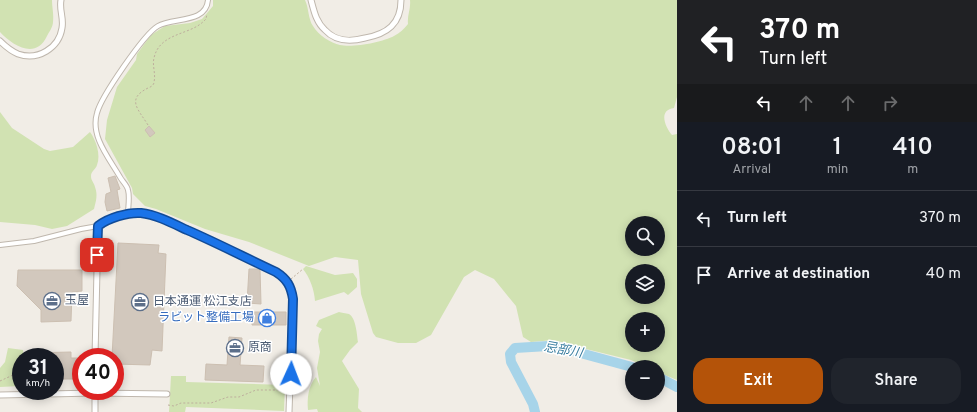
<!DOCTYPE html>
<meta charset="utf-8">
<style>
:root{--surface:#171b24;--page:#20242c;--text:#f1f3f6;--muted:#9ea1a6;--line:#363941;--accent:#b45309}
body{margin:0;font-family:Overpass,"Noto Sans JP",sans-serif;background:var(--page);color:var(--text);height:100vh;display:flex;flex-direction:column;font-size:15px;white-space:nowrap}
*{box-sizing:border-box;margin:0}
p{font-size:13px;color:var(--muted)}
.icon{flex:none;width:22px;height:22px;fill:none;stroke:currentColor;stroke-width:2;stroke-linecap:round;stroke-linejoin:round}
.map{position:relative;flex:1;overflow:hidden}
.sheet{display:flex;flex-direction:column;background:var(--surface);width:300px}
.sheet>*{flex:none}
.hud{background:#202124;color:#fff;overflow:hidden}
.tools{position:absolute;left:625px;top:216px;display:grid;gap:8px}
.tools a{display:grid;place-items:center;width:40px;height:40px;border-radius:50%;background:var(--surface);box-shadow:0 2px 10px #0003;font-size:20px}
.speed{position:absolute;left:12px;top:348px;display:flex;gap:8px;font-size:20px;font-weight:700;text-align:center}
.speed>*{display:grid;place-content:center;width:52px;height:52px;border-radius:50%;background:var(--surface);box-shadow:0 2px 10px #0003;line-height:1}
.speed small{font-size:10px;font-weight:400}
.speed .limit{border:6px solid #d22;background:#fff;color:#111}
.pin{position:absolute;display:grid;place-items:center;width:34px;height:34px;color:#fff;margin:-17px;border-radius:8px;box-shadow:0 2px 6px #0006}
.me{position:absolute;width:44px;margin:-22px;rotate:2deg;stroke-linejoin:round;filter:drop-shadow(0 0 3px #0008)}
.turn{display:flex;align-items:center;gap:14px;height:84px;padding:0 16px;font-size:18px}
.turn .icon{width:52px;height:52px;stroke-width:2.5}
.turn b{display:block;font-size:28px;line-height:34px}
.lanes{display:flex;align-items:center;height:38px;padding:0 16px;background:#0003;justify-content:center;gap:20px;direction:ltr}
.lanes .off{opacity:.35}
.eta{display:flex;justify-content:space-evenly;align-items:center;height:68px;text-align:center}
.eta b{font-size:24px;font-weight:600;line-height:28px}
.primary-button{display:flex;gap:8px;margin-top:auto;padding:8px 16px}
.primary-button a{flex:1;height:46px;border-radius:16px;background:var(--accent);color:#fff;font-size:16px;font-weight:600;line-height:46px;text-align:center}
.primary-button a+a{background:var(--page);color:var(--text)}
ul{padding:0;list-style:none}
li{display:flex;align-items:center;gap:12px;height:56px;padding:0 16px;border-top:1px solid var(--line)}
li div{flex:1}
li b{display:block;font-size:15px}
li em{font-style:normal}
main{display:flex;flex:1;min-height:0}
.map>svg:first-child{display:block}
.green{fill:#d1e2b2;fill-rule:evenodd}
.lines{fill:none;stroke-linecap:round;stroke-linejoin:round}
.river{stroke:#a7d4e9;stroke-width:10}
.building{fill:#d2c8bd;stroke:#ccbfb1}
.minor-casing{stroke:#bfb7ad;stroke-width:6}
.tertiary-casing{stroke:#bfb7ad;stroke-width:7}
.path{stroke:#bdae9c;stroke-width:1;stroke-dasharray:2 2;stroke-linecap:butt}
.minor{stroke:#fff;stroke-width:4}
.tertiary{stroke:#fff;stroke-width:5}
.route-casing{stroke:#114b97;stroke-width:10}
.route{stroke:#1a73e8;stroke-width:7}
.labels{text-anchor:middle;dominant-baseline:central;stroke-width:3;stroke-linejoin:round;paint-order:stroke}
.service-label{font-size:12px;fill:#4e5e75;stroke:#fff;text-anchor:start}
.shop-label{font-size:12px;fill:#366cbe;stroke:#fff;text-anchor:end}
.water-label{font-size:13px;font-style:italic;fill:#377c9f;stroke:#fff}
</style>
<main>
<div class="map">
<svg width="677" height="412" viewBox="0 0 677 412">
<rect width="100%" height="100%" fill="#f1ede6"/>
<g class="green">
<path d="M0,0H52C52,7 54,15 53,22C53,27 49,32 47,36C36,60 13,46 0,32Z"/>
<path d="M213,0H305C309,8 308,19 313,26C318,35 331,43 340,45C353,48 383,42 394,36C400,33 404,29 408,24C407,15 411,9 410,0H677V97L674,108C658,110 665,127 672,135L677,134V380L658,372V367H647L631,360L586,349L554,340L531,342L523,337L516,306L494,279L475,270L464,277L431,335L416,343H398L376,337L373,333L361,294L358,260L335,257L309,266L249,242L205,229L156,209L145,206L133,194L132,188L105,139L107,120L117,87L136,60L137,54L151,35L165,26L190,23L202,19L213,6ZM632,223H658V249H632ZM632,271H658V297H632ZM632,319H658V345H632Z"/>
<path d="M0,112L12,128L44,149L50,151L73,147L90,132C96,140 101,155 97,165C96,169 91,171 91,176C91,181 94,182 95,187C98,195 96,201 94,209L67,226L52,229L35,225L0,222Z"/>
<path d="M306,266L335,275L353,273L357,279V287L348,295L344,292L315,301C314,289 310,278 303,269Z"/>
<path d="M339,312C341,313 346,313 349,314C356,318 357,335 358,342L350,350L342,361L359,389L358,408L362,412H318L317,409L308,410C307,399 308,386 316,377L320,386L317,368L320,352L318,341L319,334L322,329L316,326L319,320Z"/>
<polygon points="8,348 23,350 24,357 21,357 21,386 0,387 0,368 5,362"/>
<polygon points="171,376 186,376 186,382 285,385 284,411 186,407 185,412 169,412"/>
</g>
<g class="lines">
<g class="river">
<polyline points="658,377 677,387"/>
<polyline points="535,412 533,404 511,362 510,354 515,348 548,346 562,348 632,367"/>
</g>
</g>
<g class="building">
<polygon points="149,126 155,133 150,137 145,130"/>
<polygon points="115,176 120,189 117,190 120,208 107,211 105,202 106,194 111,192 108,178"/>
<polygon points="118,243 159,245 158,253 166,254 162,351 152,350 150,365 115,364 115,357 112,357"/>
<polygon points="249,269 260,269 261,304 247,303"/>
<polygon points="18,270 82,270 82,291 72,292 71,321 41,322 41,310 17,286"/>
<polygon points="253,312 286,312 286,325 252,325 252,321 248,321 248,315 253,315"/>
<polygon points="229,337 242,338 240,365 264,366 263,382 205,380 206,364 227,365"/>
<polygon points="71,352 71,358 79,358 80,379 55,379 55,357 30,357 30,353"/>
</g>
<g class="lines">
<g class="minor-casing">
<path id="minor" d="M0,245L34,241L81,229L98,226L103,222L128,214C128,207 130,197 128,190C127,185 122,181 120,177C109,158 90,136 97,113C101,97 144,34 158,26C173,17 206,24 208,0"/>
</g>
<g class="tertiary-casing">
<g id="tertiary">
<path d="M311,0C314,11 316,22 325,30C336,42 350,42 365,38C387,34 401,24 401,0"/>
<path d="M0,41C5,46 11,51 18,54C38,61 59,48 62,28C64,18 59,10 61,0"/>
<path d="M128,214L139,213L155,216L201,236L275,272C287,279 291,286 293,299L289,412"/>
<polyline points="95,357 98,226"/>
<polyline points="95,391 95,412"/>
<polyline points="0,395 95,393 167,394"/>
</g>
</g>
<g class="path">
<path d="M148,125C138,109 126,99 148,88C151,87 154,85 154,82C156,74 152,65 154,58C159,35 184,35 199,25C202,23 204,21 206,19L207,14"/>
<polyline points="291,279 303,269"/>
<circle cx="16" cy="374" r="3.5"/>
<polyline points="0,381 13,375"/>
<polyline points="168,405 174,406 181,403 211,403 228,397 239,397 256,390 285,390"/>
</g>
<use href="#minor" class="minor"/>
<use href="#tertiary" class="tertiary"/>
</g>
<g class="lines">
<g class="route-casing">
<path id="route" d="M97,255L98,226C108,218 128,212 141,213C157,215 172,223 187,230C217,243 246,258 276,272C287,279 291,286 293,299L291,374"/>
</g>
<use href="#route" class="route"/>
</g>
<defs>
<g id="office-ring" transform="scale(0.9)"><circle r="9.5" fill="#fff" stroke="#5c6f8a" stroke-width="1.5"/><path d="M-6-3h4V-5.5h4V-3h4V5H-6ZM-1-4.5V-3h2v-1.5ZM-6 0V1H6V0Z" fill="#5c6f8a"/></g>
<g id="shop-ring" transform="scale(0.9)"><circle r="9.5" fill="#fff" stroke="#3f7fe0" stroke-width="1.5"/><path d="M-5-2.5h2.3a2.7 3.5 0 0 1 5.4 0H5L5.5 6h-11ZM-1.5-2.5h3a1.5 2.3 0 0 0-3 0Z" fill="#3f7fe0"/></g>
</defs>
<g fill-rule="evenodd">
<use href="#office-ring" x="52" y="301"/>
<use href="#office-ring" x="140" y="302"/>
<use href="#shop-ring" x="267" y="318"/>
<use href="#office-ring" x="235" y="348"/>
</g>
<g class="labels">
<g class="service-label">
<text x="65" y="301">玉屋</text>
<text x="153" y="302">日本通運 松江支店</text>
<text x="248" y="348">原商</text>
</g>
<g class="shop-label">
<text x="254" y="318">ラビット整備工場</text>
</g>
<g class="water-label">
<text transform="translate(563 351) rotate(10)">忌部川</text>
</g>
</g>
</svg>
<div class="tools">
<a><svg class="icon" aria-label="search" viewBox="0 0 24 24"><circle cx="10" cy="10" r="6"/><path d="M15 15l6 6"/></svg></a>
<a><svg class="icon" aria-label="layers" viewBox="0 0 24 24"><path d="M12 4l9 5-9 5-9-5zM3 14l9 5 9-5"/></svg></a>
<a>+</a>
<a>−</a>
</div>
<div class="speed"><div>31<small>km/h</small></div><div class="limit">40</div></div>
<div class="pin" style="left:97px;top:255px;background:#d93025"><svg class="icon" aria-label="arrive" viewBox="0 0 24 24"><path d="M6 21V4h12l-3 4 3 4H6"/></svg></div>
<svg class="me" style="left:291px;top:374px" viewBox="-20 -20 40 40"><circle r="19" fill="#fff"/><path d="M0-13L10 11 0 6-10 11z" fill="#1a73e8"/></svg>
</div>
<section class="sheet">
<div class="hud">
<div class="turn"><svg class="icon" aria-label="left" viewBox="0 0 24 24"><path d="M17 20v-9H6M10 6l-5 5 5 5"/></svg><div><b>370 m</b>Turn left</div></div>
<div class="lanes"><svg class="icon" aria-label="left" viewBox="0 0 24 24"><path d="M17 20v-9H6M10 6l-5 5 5 5"/></svg><svg class="icon off" aria-label="ahead" viewBox="0 0 24 24"><path d="M12 20V5M6 11l6-6 6 6"/></svg><svg class="icon off" aria-label="ahead" viewBox="0 0 24 24"><path d="M12 20V5M6 11l6-6 6 6"/></svg><svg class="icon off" aria-label="right" viewBox="0 0 24 24"><path d="M7 20v-9h11M14 6l5 5-5 5"/></svg></div>
</div>
<div class="eta">
<div><b>08:01</b><p>Arrival</p></div>
<div><b>1</b><p>min</p></div>
<div><b>410</b><p>m</p></div>
</div>
<ul>
<li><svg class="icon" aria-label="left" viewBox="0 0 24 24"><path d="M17 20v-9H6M10 6l-5 5 5 5"/></svg><div><b>Turn left</b></div><em>370 m</em></li>
<li><svg class="icon" aria-label="arrive" viewBox="0 0 24 24"><path d="M6 21V4h12l-3 4 3 4H6"/></svg><div><b>Arrive at destination</b></div><em>40 m</em></li>
</ul>
<div class="primary-button"><a>Exit</a><a>Share</a></div>
</section>
</main>
